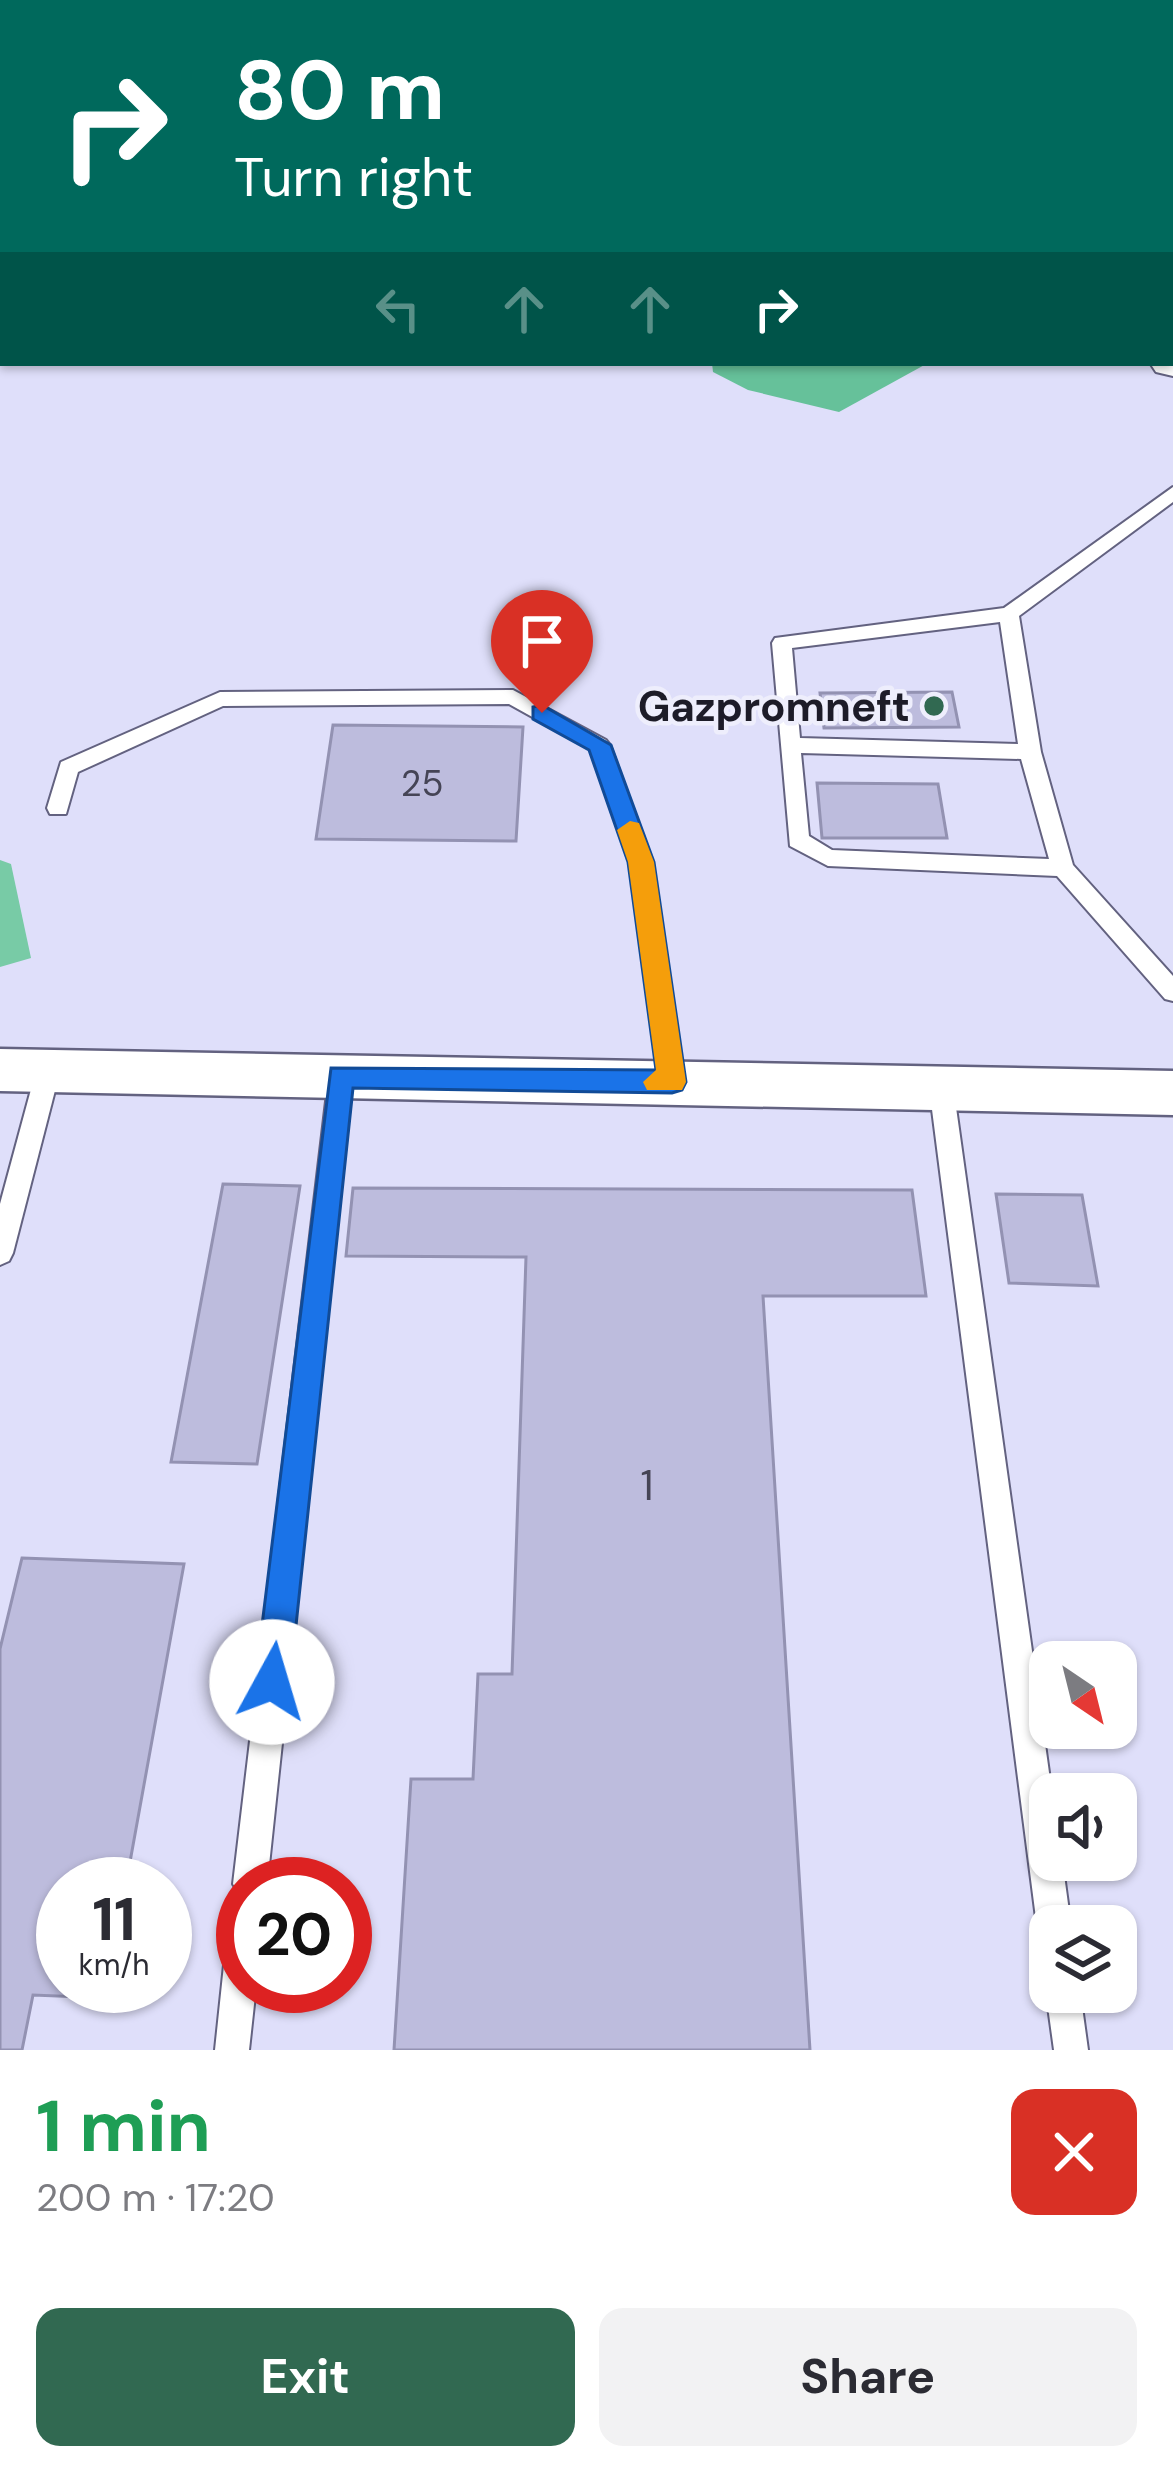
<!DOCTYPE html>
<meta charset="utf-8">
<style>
:root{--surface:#fff;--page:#f2f2f3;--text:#2b2b33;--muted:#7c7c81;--accent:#316951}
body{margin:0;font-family:"DM Sans",sans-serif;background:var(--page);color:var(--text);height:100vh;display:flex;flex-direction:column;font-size:45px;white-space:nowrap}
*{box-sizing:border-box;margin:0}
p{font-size:39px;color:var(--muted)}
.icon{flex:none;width:66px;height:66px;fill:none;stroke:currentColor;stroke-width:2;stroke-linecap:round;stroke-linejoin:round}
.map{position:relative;height:2050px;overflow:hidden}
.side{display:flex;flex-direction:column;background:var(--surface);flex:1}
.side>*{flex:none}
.top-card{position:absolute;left:0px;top:0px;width:1173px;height:366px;box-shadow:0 3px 9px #0004;background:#00695c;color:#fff;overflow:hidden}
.needle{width:78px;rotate:145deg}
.controls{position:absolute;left:1029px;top:1641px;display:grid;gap:24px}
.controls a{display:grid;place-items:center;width:108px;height:108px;border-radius:24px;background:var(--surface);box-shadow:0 3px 9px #0004;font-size:60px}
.speed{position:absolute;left:36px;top:1857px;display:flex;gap:24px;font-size:60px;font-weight:700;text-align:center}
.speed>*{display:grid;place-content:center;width:156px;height:156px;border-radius:50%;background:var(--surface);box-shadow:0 3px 9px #0004;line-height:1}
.speed small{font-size:30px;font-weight:400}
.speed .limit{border:18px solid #d22;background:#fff;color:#111}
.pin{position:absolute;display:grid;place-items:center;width:102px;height:102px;color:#fff;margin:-123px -51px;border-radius:50% 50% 50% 0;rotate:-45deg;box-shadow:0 0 12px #0007}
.pin .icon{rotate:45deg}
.me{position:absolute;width:132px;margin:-66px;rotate:6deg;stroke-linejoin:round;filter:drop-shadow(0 0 9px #0008)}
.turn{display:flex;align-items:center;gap:42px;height:252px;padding:0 36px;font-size:54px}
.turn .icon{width:156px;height:156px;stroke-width:2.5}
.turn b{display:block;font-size:84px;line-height:102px}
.lanes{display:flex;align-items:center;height:114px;padding:0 36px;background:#0003;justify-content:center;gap:60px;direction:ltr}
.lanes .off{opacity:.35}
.round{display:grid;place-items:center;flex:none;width:126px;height:126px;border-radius:24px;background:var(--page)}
.summary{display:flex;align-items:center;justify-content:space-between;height:204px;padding:0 36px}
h1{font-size:72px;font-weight:700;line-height:90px;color:#1e9e55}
.action{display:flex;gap:24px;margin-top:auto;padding:24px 36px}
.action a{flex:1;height:138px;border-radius:24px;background:var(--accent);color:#fff;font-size:48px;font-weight:700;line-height:138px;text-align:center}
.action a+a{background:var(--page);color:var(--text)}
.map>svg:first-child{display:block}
.green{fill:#78cba6}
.forest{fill:#66c19a}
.building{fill:#bdbcdd;stroke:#9392b2;stroke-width:3}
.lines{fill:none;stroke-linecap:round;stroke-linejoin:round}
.service-casing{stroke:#636280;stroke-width:4}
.minor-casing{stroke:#636280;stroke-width:5}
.tertiary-casing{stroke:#636280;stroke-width:5}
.secondary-casing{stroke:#636280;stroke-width:4}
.service{fill:#fff;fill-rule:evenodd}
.minor{fill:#fff;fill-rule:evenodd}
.tertiary{fill:#fff;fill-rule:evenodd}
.secondary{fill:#fff;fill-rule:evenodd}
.route{fill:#1a73e8;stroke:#114b97;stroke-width:3}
.slow{fill:#f59e0b}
.poi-dot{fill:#316951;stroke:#eeeefc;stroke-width:4.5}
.labels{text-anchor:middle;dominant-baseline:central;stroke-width:9;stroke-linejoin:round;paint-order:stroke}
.number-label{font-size:36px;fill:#454455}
.poi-label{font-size:42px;font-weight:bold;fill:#1d1c28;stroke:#eeeefc;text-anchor:end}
.near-number-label{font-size:42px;fill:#454455}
</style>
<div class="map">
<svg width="1173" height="2050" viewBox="0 0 1173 2050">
<rect width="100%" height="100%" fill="#dfdffa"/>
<polygon class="green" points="0,860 11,864 31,958 0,967"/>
<polygon class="forest" points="712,363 928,363 839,412 748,390 713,372"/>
<g class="building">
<polygon points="952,692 959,727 824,728 820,693"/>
<polygon points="333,725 523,727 516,841 316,839"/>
<polygon points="817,783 938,784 947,838 822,838"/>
<polygon points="223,1184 300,1186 257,1464 171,1462"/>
<polygon points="353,1188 912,1190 926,1296 763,1296 810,2050 394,2050 411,1779 473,1779 478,1674 512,1674 526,1257 346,1256"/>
<polygon points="996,1194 1082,1195 1098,1286 1009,1283"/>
<polygon points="22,1558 184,1564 126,1884 63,1884 63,1986 108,1986 106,1998 33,1995 22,2050 0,2050 0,1649"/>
</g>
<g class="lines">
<g class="service-casing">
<g id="service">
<polygon points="231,0 248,0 251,3 234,3"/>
<polygon points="0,73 3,74 3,84 0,83"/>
<polygon points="3,251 3,261 0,262 0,252"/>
<path d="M1173,487V502L1019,616L1041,752L1073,865L1173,976V1001L1165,999L1057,876L828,866L790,846L772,643L775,638L1004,608ZM1000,622L1018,744L800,738L792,648ZM801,753L1021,759L1049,859L832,850L809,836Z"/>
<polygon points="513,690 606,740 610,745 652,862 684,1082 681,1089 663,1089 660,1082 630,862 590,749 509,704 223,706 78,772 66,814 50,814 47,808 61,762 220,692"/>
<polygon points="48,1061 57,1064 60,1071 13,1253 9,1261 0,1265 0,1204 36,1071 39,1064"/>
<polygon points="341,1066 350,1069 353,1076 267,1884 243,1884 243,1898 233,1884 329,1076 332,1069"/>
<polygon points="941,1076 950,1079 953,1086 1052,1794 1050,1860 1062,1860 1071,1926 1050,1926 1050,1941 1042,1938 1037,1926 929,1086 932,1079"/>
<polygon points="243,1929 243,1986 256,1986 249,2050 215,2050 226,1946 231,1934"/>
<polygon points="1050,1982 1050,1992 1080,1992 1088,2050 1054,2050 1046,1992"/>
</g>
</g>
<g class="minor-casing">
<g id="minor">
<polygon points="3,0 36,0 3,6"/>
<polygon points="1170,256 1173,257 1173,277 1170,276"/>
<polygon points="0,1049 1173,1071 1173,1115 0,1091"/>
</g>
</g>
<g class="tertiary-casing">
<polygon id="tertiary" points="534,0 573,0 575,3 536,3"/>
</g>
<g class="secondary-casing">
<g id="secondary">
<polygon points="1173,200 1173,229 1170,230 1170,201"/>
<polygon points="1170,341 1173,342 1173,376 1156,372 1150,363 1170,363"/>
</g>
</g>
<use href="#service" class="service"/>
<use href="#minor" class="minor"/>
<use href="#tertiary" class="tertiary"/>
<use href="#secondary" class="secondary"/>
</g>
<polygon class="route" points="542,705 611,745 654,862 686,1082 682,1090 672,1093 353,1088 290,1682 285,1694 272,1699 260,1694 255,1682 331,1068 656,1070 628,862 589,750 533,719 533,707"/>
<polygon class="slow" points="630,821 639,823 654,862 686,1082 682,1090 647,1090 643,1082 656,1070 628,862 617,830"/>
<circle class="poi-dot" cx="934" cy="706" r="12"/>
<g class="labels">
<g class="number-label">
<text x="422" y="783">25</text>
</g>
<g class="poi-label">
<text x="910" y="706">Gazpromneft</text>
</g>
<g class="near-number-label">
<text x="647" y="1485">1</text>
</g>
</g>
</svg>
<div class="controls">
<a><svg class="needle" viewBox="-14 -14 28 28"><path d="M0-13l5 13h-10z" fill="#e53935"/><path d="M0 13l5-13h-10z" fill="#7c7c81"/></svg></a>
<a><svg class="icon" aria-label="sound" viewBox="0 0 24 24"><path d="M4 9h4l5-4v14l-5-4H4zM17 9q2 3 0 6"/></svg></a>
<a><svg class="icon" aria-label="layers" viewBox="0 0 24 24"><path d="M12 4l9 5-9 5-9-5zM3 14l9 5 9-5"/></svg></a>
</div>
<div class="speed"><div>11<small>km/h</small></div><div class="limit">20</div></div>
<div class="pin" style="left:542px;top:713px;background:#d93025"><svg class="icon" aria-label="arrive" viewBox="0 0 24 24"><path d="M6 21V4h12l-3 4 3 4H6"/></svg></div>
<svg class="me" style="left:272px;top:1682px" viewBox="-20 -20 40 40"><circle r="19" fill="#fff"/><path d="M0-13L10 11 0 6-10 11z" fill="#1a73e8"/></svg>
<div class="top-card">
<div class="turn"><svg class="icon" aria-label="right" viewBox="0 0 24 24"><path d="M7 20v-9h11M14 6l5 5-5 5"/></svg><div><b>80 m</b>Turn right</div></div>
<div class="lanes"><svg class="icon off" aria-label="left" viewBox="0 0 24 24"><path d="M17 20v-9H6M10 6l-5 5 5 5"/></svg><svg class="icon off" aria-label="ahead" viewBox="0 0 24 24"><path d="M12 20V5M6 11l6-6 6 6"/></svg><svg class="icon off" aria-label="ahead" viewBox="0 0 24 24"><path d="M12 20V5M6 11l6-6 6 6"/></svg><svg class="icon" aria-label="right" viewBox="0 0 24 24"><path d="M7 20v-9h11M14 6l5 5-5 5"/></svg></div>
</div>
</div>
<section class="side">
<div class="summary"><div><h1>1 min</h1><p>200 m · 17:20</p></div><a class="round" style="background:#d93025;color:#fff"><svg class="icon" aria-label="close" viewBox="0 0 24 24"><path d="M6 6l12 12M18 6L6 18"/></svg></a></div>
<div class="action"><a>Exit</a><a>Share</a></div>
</section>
